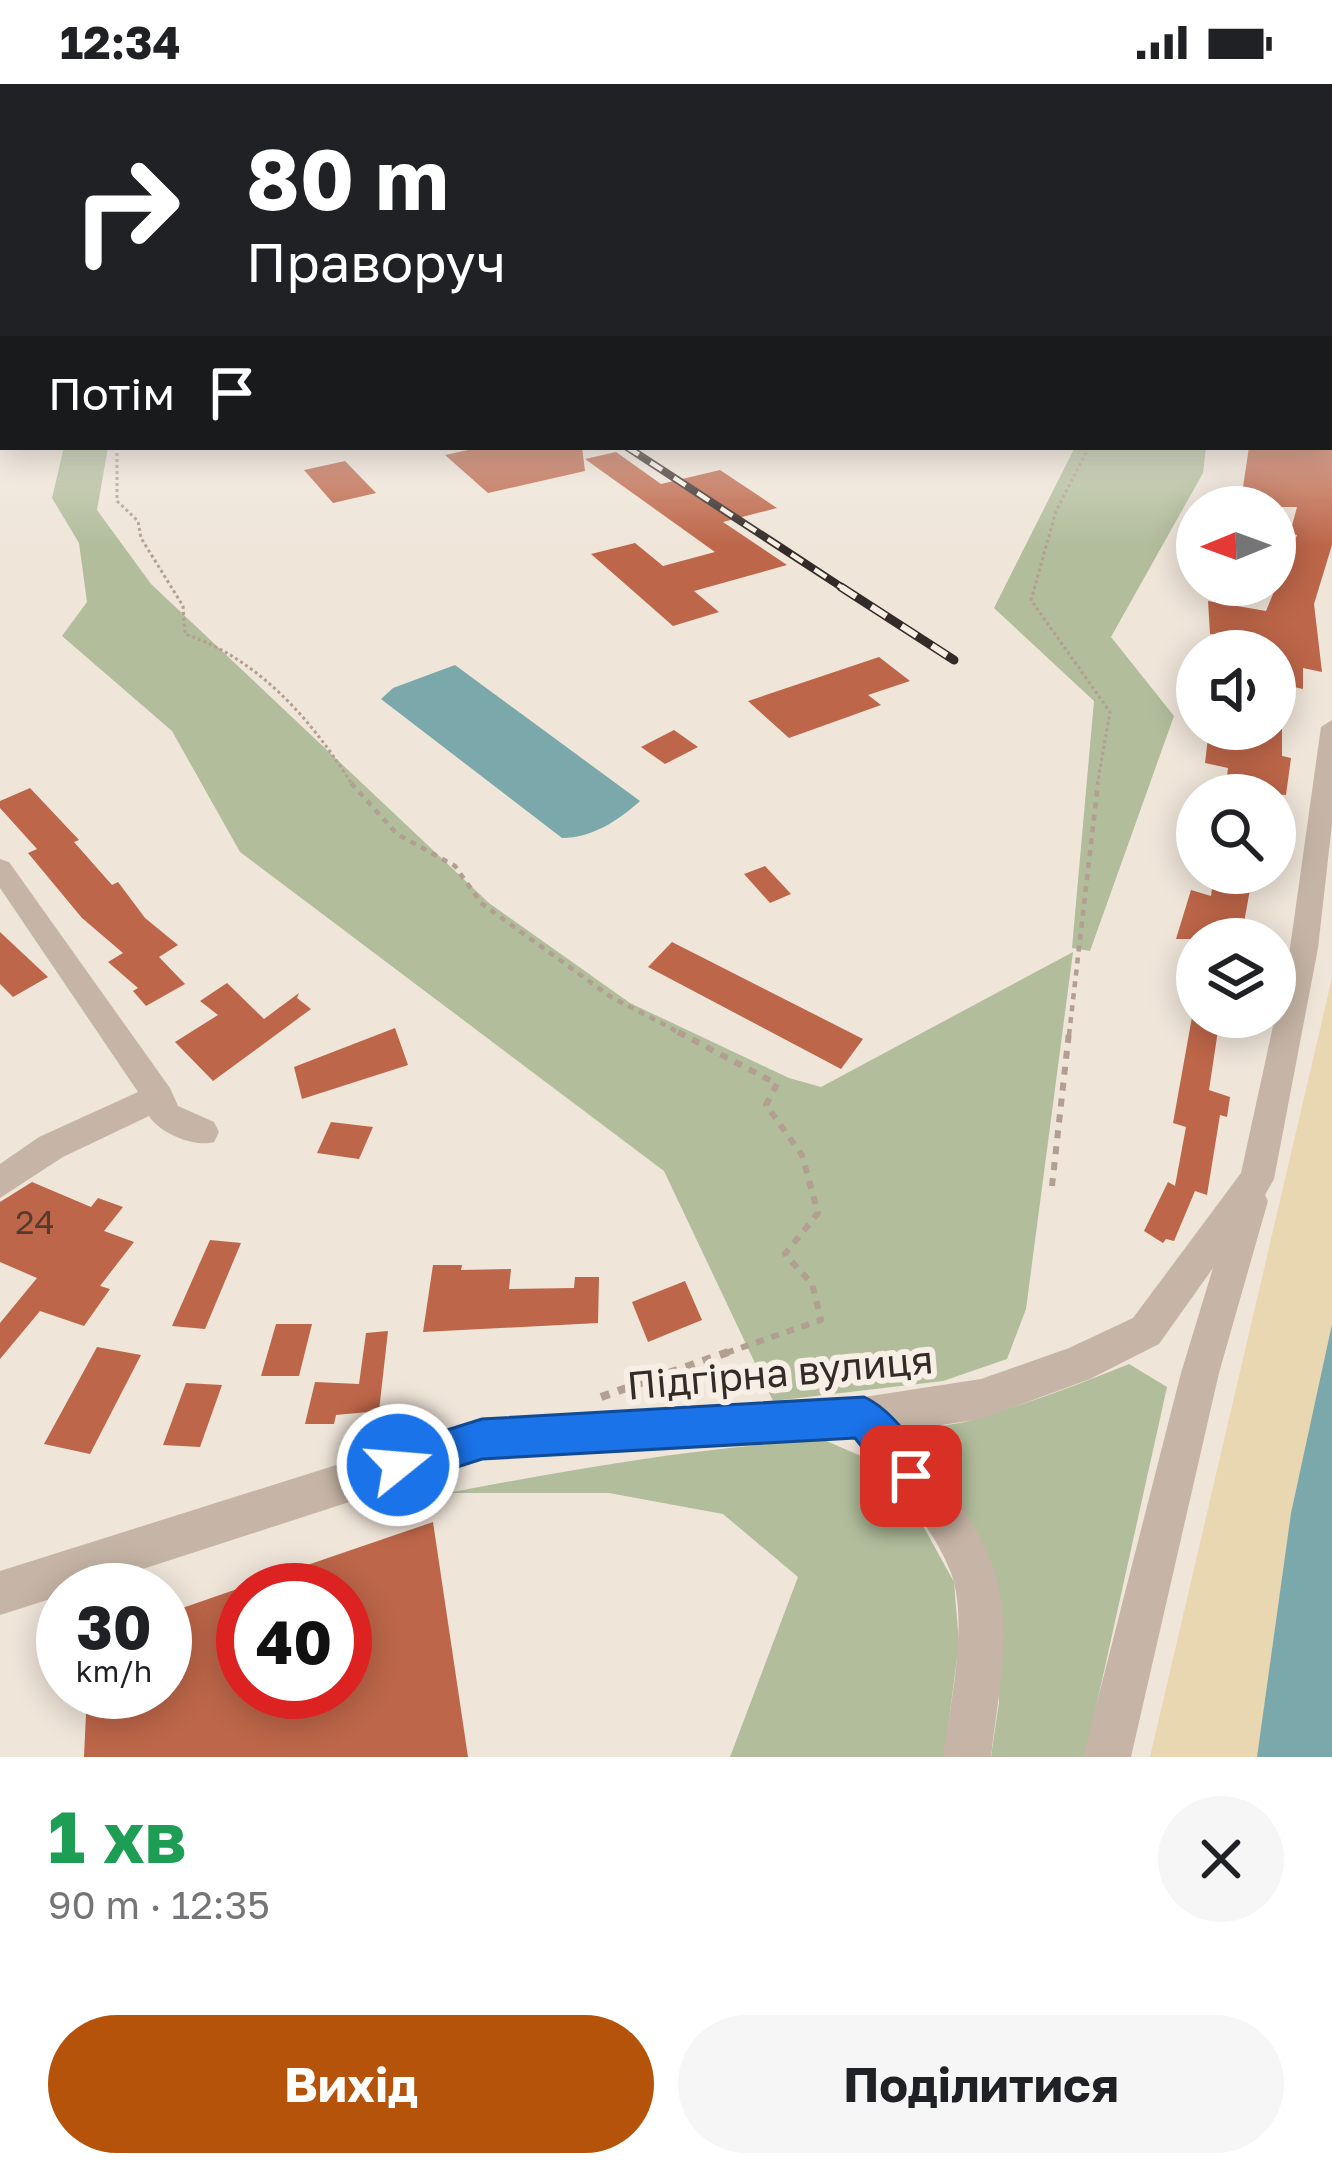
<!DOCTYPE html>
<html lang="uk">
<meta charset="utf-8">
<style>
:root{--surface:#fff;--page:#f6f6f6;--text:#202124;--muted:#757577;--accent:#b45309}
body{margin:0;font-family:"Golos Text",sans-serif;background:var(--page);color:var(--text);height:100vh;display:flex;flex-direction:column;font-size:45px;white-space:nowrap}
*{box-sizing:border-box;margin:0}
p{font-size:39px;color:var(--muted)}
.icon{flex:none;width:66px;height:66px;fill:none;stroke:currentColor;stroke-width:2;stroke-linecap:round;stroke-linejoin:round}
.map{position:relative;height:1673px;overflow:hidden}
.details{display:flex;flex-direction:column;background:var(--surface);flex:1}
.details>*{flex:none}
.banner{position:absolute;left:0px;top:0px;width:1332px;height:366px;box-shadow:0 6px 30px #0003;background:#202124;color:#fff;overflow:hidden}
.needle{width:78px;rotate:269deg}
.buttons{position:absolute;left:1176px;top:402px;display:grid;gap:24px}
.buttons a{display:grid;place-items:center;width:120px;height:120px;border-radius:50%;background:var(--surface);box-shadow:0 6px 30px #0003;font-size:60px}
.speed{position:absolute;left:36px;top:1479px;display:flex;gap:24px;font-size:60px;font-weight:700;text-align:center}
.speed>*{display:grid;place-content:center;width:156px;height:156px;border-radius:50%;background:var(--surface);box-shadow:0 6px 30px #0003;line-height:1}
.speed small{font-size:30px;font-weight:400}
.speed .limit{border:18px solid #d22;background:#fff;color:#111}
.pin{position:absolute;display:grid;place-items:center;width:102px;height:102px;color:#fff;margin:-51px;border-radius:24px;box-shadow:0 6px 18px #0006}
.me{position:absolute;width:132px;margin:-66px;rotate:73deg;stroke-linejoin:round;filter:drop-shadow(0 0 9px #0008)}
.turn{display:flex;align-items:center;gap:42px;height:252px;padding:0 48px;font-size:54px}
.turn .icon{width:156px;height:156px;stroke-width:2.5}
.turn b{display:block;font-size:84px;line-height:102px}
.then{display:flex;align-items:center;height:114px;padding:0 48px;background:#0003;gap:24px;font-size:45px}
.round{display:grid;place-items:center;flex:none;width:126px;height:126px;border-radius:63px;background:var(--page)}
.head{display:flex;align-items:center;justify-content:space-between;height:204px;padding:0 48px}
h1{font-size:72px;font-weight:700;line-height:90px;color:#1e9e55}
.cta{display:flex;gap:24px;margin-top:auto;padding:24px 48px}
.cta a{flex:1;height:138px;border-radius:72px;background:var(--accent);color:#fff;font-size:48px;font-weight:700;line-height:138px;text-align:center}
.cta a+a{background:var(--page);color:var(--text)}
.status{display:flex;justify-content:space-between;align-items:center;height:84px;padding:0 60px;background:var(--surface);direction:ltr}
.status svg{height:33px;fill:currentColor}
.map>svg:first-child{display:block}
.green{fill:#b1bd9b}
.sand{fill:#e9d7b2}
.water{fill:#7ba8aa}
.building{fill:#bd6649}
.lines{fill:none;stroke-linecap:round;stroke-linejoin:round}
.path-far3{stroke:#b29f91;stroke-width:3;stroke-dasharray:3 3;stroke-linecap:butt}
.path-far2{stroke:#b29f91;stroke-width:4.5;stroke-dasharray:6 6;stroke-linecap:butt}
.path-far1{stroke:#b29f91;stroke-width:6;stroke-dasharray:8 8;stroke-linecap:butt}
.path{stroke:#b29f91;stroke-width:8;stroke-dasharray:9 9;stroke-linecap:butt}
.minor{fill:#c6b5a6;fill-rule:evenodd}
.rail-far1-casing{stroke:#332b27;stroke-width:8}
.rail-casing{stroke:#332b27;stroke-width:9}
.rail-far1{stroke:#f7efe5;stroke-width:4.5;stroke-dasharray:14;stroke-linecap:butt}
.rail{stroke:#f7efe5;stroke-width:6;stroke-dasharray:18;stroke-linecap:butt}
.route{fill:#1a73e8;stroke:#114b97;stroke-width:3}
.labels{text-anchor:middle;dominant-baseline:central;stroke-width:12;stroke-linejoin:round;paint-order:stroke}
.near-number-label{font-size:33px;fill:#563a30}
.near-street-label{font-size:39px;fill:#332b27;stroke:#f7efe5}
</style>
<div class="status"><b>12:34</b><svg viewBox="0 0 49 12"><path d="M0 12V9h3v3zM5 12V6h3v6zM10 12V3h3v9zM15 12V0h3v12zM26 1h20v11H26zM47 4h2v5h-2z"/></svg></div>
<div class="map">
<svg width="1332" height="1673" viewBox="0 0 1332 1673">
<rect width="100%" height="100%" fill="#efe5d9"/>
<g class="green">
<polygon points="64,363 108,363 97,426 151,500 489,819 630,919 789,994 821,1003 1073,868 1026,1225 1007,1275 943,1297 773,1317 664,1087 240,768 172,647 62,552 87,518 79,459 52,414"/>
<polygon points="1075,363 1206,363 1203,389 1111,553 1174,632 1090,867 1072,864 1094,617 994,524"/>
<path d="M1129,1280L1167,1303L1085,1673H991L999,1618L997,1528L909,1367L912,1351C933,1340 954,1342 976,1335C1028,1319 1078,1301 1129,1280Z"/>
<path d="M824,1356L875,1378L917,1431L954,1498L959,1559L944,1673H730L798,1493L723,1430L609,1409H448C573,1385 697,1363 824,1356Z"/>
</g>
<polygon class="sand" points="1332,894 1332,1240 1291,1429 1257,1673 1150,1673"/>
<g class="water">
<path d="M455,581L640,717C619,736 592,754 562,754L381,615L393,604Z"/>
<polygon points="1332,1240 1332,1673 1257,1673 1291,1429"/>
</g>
<g class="building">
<polygon points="482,363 582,363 585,387 488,409 445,371"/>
<polygon points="1249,363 1332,363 1332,461 1314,520 1322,588 1303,584 1303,605 1275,599 1275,560 1210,550 1208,517 1266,527 1297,451 1290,449 1297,423 1240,423"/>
<polygon points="616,368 661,400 720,386 777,424 723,438 787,481 694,507 719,528 673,542 591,470 635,459 663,482 715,468 585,375"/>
<polygon points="345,377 376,409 333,419 304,386"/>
<polygon points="879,573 910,597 868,611 881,621 789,654 748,617"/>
<polygon points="1209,645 1282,645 1282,672 1291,674 1286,711 1225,707 1228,684 1205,679"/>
<polygon points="674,646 698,663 665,680 641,663"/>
<polygon points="30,704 79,756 74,758 112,801 118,798 145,834 178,861 159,873 185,900 146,922 133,907 138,904 108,878 123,869 82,834 28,769 37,765 0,724 0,717"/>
<polygon points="765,782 791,810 770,819 744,790"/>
<polygon points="1214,789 1253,789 1241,855 1176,855 1191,806 1211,812"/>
<polygon points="0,848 48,893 13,913 0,900"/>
<polygon points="672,858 863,955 841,985 648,883"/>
<polygon points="227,899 264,935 299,909 297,914 311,925 213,997 175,958 218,931 200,917"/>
<polygon points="1192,933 1220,933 1209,1006 1230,1013 1227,1033 1220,1031 1207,1111 1195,1107 1174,1157 1166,1155 1163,1159 1144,1147 1168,1098 1175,1102 1186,1043 1173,1039"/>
<polygon points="395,944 408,981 302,1015 294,983"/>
<polygon points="331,1038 373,1043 359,1075 317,1069"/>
<polygon points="32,1098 91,1123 98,1114 123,1123 104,1147 134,1158 100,1202 110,1205 84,1242 40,1227 0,1275 0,1239 37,1194 0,1178 0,1118"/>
<polygon points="210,1156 241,1159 205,1245 172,1242"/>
<polygon points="433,1181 462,1181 461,1186 511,1185 509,1205 574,1204 575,1193 599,1193 598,1239 423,1248"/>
<polygon points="685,1197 702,1236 648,1258 632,1218"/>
<polygon points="276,1240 312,1240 299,1292 261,1292"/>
<polygon points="388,1247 379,1327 336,1331 334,1340 305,1340 315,1298 359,1300 366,1249"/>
<polygon points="97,1263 141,1271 90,1370 44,1360"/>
<polygon points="186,1299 222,1301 200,1363 163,1361"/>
<polygon points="433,1438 468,1673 84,1673 87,1608 165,1608 165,1530 243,1503 243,1608 345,1608 345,1506 243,1503"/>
</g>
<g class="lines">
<g class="path-far3">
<path d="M117,363V417L138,437L141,454L183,522L185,550C259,575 312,636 353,702"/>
<polyline points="1089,363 1056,427 1031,516 1110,628 1097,702"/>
</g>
<g class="path-far2">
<polyline points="351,699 397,750 455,782 481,819 611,913 684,951"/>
<polyline points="1069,951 1098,699"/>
</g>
<g class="path-far1">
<polyline points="678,948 777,1000 766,1021 802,1071 818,1129 785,1170 812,1200 821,1236 726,1269"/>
<polyline points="1052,1102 1069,948"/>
</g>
<polyline class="path" points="601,1313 734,1266"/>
<g class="minor">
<path d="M1332,636V740L1318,864L1274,1095L1265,1111L1268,1117L1219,1289L1131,1673H1083L1181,1289L1213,1184L1159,1260L1090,1295L981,1335L902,1347C939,1391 981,1439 997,1496C1012,1550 997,1618 991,1673H943C950,1622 969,1537 951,1489C932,1439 888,1395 855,1353L482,1375L78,1506H63V1511L0,1531V1487L482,1335L864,1313L981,1295L1069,1264L1133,1234L1241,1089L1290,864L1321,643Z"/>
<path d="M0,775L9,778L170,1004L178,1022L214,1038L219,1048L214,1058C195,1064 159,1049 149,1032L63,1073L0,1114V1080L39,1053L138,1008L0,804Z"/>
</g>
<g class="rail-far1-casing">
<polyline id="rail-far1" points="627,363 846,506"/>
</g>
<g class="rail-casing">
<polyline id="rail" points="841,503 954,576"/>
</g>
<use href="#rail-far1" class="rail-far1"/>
<use href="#rail" class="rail"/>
</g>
<linearGradient id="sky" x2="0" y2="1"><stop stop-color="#7cafcf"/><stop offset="0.49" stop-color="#f8f3ee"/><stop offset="1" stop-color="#f8f3ee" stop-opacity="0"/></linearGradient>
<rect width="1332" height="463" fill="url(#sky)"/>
<path class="route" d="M864,1313C891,1325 921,1365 932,1392L926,1407L911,1413L896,1407L855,1354L482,1375L398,1402L383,1396L377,1381L383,1366L482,1335Z"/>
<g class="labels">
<g class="near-number-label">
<text x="35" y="1137">24</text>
</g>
<g class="near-street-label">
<text transform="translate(780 1288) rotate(-5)">Підгірна вулиця</text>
</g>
</g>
</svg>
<div class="buttons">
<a><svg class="needle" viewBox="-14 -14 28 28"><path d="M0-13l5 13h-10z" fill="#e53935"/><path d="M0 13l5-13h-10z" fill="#757577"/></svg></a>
<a><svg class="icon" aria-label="sound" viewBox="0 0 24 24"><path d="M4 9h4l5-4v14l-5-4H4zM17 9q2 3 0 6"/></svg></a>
<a><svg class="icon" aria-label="search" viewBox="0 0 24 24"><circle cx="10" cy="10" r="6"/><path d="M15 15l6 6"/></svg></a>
<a><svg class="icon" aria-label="layers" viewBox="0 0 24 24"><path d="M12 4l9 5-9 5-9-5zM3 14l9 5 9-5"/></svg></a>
</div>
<div class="speed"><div>30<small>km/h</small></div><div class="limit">40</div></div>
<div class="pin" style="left:911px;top:1392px;background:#d93025"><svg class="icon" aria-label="arrive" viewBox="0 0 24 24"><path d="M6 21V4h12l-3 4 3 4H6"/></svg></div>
<svg class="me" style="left:398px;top:1381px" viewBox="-20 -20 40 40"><circle r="17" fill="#1a73e8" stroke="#fff" stroke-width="3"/><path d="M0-11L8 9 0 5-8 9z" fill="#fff"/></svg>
<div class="banner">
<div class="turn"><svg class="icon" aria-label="right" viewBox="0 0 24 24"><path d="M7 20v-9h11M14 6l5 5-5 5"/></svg><div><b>80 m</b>Праворуч</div></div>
<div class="then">Потім<svg class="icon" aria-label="arrive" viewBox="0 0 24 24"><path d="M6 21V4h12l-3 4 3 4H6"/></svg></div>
</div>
</div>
<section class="details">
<div class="head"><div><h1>1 хв</h1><p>90 m · 12:35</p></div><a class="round"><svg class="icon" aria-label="close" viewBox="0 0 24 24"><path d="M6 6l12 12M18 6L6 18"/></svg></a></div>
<div class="cta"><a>Вихід</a><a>Поділитися</a></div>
</section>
